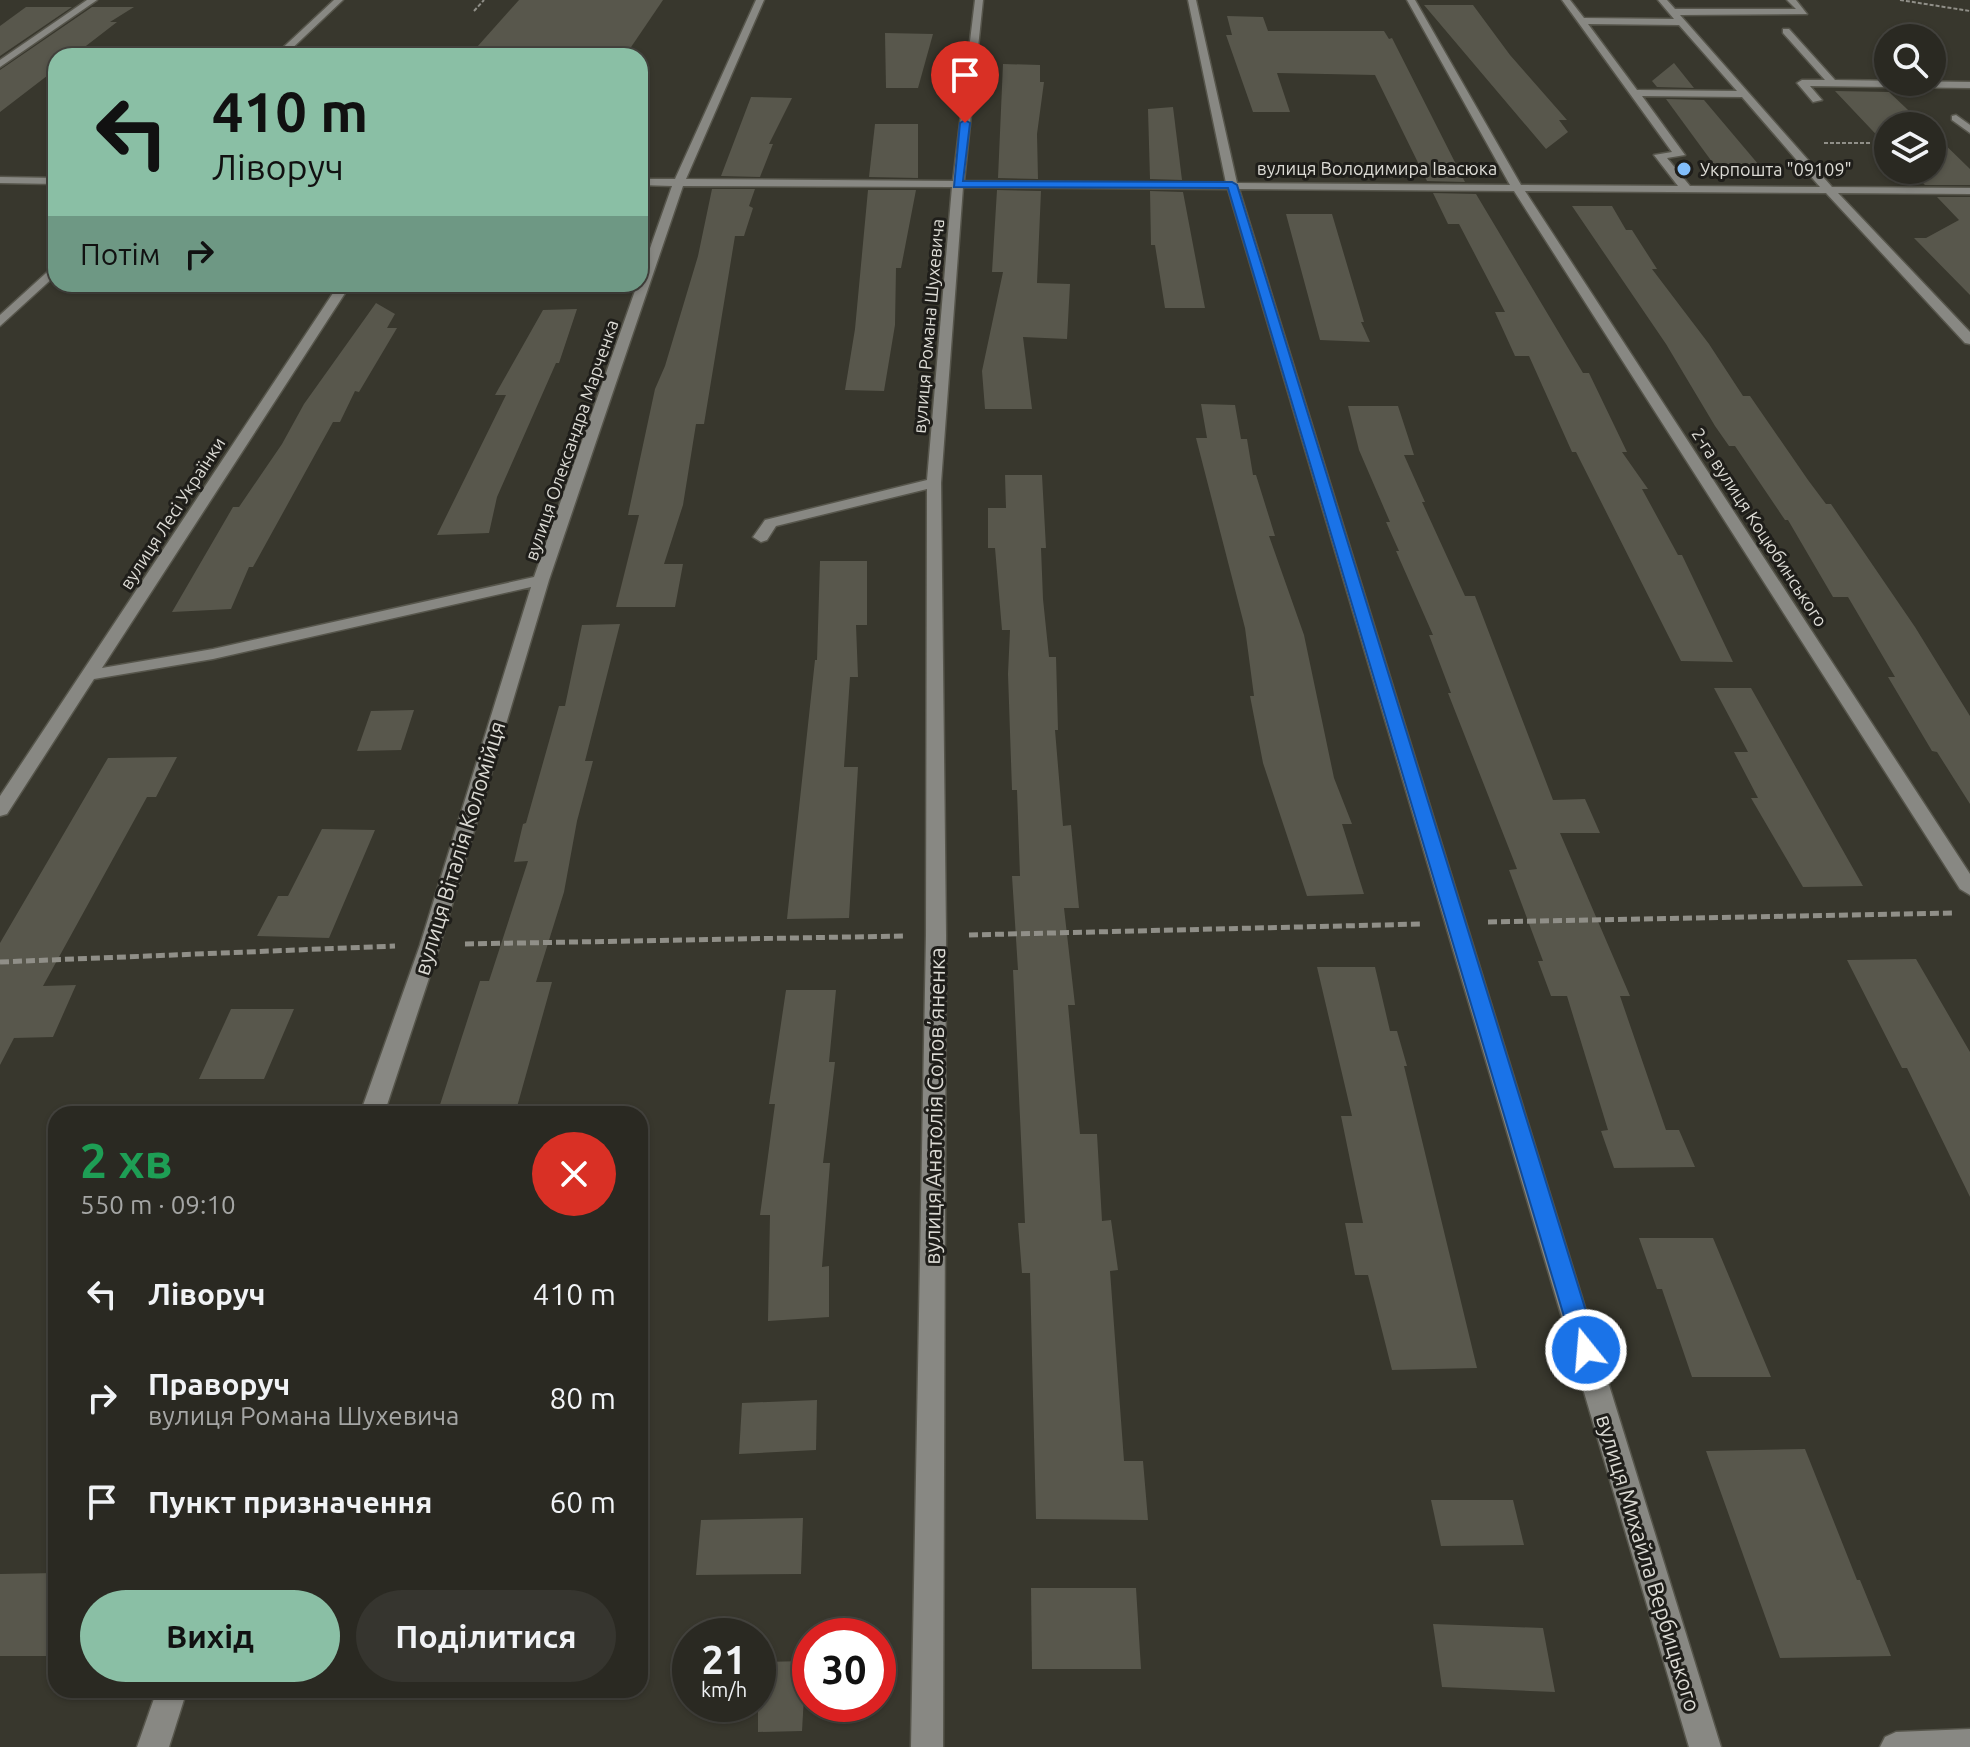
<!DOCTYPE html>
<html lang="uk">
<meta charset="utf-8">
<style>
:root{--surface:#2a2922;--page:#36352f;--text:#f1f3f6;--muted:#a5a6a5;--line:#464540;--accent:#8abfa5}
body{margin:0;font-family:Ubuntu,sans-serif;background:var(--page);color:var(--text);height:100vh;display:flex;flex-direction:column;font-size:30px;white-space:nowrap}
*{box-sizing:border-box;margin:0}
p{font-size:26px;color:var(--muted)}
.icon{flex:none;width:44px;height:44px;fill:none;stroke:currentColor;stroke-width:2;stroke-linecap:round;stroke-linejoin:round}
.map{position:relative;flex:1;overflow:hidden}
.drawer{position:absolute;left:48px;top:1106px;width:600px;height:592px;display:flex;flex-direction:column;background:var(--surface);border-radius:24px;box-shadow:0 2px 6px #0004,0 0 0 2px var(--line)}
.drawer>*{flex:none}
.banner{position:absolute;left:48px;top:48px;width:600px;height:244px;border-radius:24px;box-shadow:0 2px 6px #0004,0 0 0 2px var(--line);background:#8abfa5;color:#111;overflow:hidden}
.fabs{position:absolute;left:1874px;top:24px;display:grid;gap:16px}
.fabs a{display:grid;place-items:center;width:72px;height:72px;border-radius:50%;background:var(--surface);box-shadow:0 2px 6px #0004,0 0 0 2px var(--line);font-size:40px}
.speed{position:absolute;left:672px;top:1618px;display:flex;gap:16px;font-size:40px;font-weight:700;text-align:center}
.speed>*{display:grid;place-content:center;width:104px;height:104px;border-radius:50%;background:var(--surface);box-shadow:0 2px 6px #0004,0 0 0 2px var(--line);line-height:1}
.speed small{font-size:20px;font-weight:400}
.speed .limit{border:12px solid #d22;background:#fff;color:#111}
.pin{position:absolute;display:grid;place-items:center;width:68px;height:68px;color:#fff;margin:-82px -34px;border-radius:50% 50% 50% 0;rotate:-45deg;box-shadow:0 0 8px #0007}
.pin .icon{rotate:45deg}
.me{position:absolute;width:88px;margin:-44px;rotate:343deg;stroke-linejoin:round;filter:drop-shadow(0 0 6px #0008)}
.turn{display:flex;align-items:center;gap:28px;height:168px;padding:0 32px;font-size:36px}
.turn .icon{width:104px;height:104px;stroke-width:2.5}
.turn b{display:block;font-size:56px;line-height:68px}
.then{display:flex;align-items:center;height:76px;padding:0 32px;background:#0003;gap:16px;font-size:30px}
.round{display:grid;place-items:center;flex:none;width:84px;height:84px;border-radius:42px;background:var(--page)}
.summary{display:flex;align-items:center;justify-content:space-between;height:136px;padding:0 32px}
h1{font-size:48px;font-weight:700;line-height:60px;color:#1e9e55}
.primary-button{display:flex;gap:16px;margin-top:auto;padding:16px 32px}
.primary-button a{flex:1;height:92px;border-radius:48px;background:var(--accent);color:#111;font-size:32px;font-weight:700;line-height:92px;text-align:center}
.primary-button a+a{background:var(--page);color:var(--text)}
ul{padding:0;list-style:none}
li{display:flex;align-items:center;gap:24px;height:104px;padding:0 32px}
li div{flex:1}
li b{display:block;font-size:30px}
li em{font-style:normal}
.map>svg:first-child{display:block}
.building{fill:#58574c}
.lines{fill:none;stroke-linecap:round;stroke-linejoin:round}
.minor-casing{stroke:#56554b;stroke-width:3}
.path-far1{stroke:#908f88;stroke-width:2;stroke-dasharray:4 2;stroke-linecap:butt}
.path{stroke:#908f88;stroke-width:5;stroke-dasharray:9 4;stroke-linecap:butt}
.minor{fill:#888883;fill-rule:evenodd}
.route{fill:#1a73e8;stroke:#114b97;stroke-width:2}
.poi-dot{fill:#81bdfa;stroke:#1f1e1a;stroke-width:3}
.labels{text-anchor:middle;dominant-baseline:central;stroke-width:6;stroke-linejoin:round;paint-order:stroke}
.far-street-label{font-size:18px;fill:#dcdbd5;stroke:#1f1e1a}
.far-poi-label{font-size:18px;fill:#dcdbd5;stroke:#1f1e1a;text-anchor:start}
.street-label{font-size:22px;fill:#dcdbd5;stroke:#1f1e1a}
</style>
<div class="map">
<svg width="1970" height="1747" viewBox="0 0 1970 1747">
<rect width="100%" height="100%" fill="#38372d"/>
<g class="building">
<polygon points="519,0 663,0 625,56 469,56"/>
<polygon points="1424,5 1473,5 1510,55 1567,120 1559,120 1568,132 1546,149"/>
<polygon points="26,7 72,7 0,56 0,26"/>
<polygon points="92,7 134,7 110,22 117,22 73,56 56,56 56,69 0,112 0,70"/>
<polygon points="1227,16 1263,17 1268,31 1384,31 1389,39 1392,38 1465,182 1427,181 1375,75 1277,73 1290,112 1253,112 1226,35 1232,35"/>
<polygon points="885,33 933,34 918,88 886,88"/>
<polygon points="1674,63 1694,88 1657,87 1652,81"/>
<polygon points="1003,64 1040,65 1040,82 1044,82 1037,134 1038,179 998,178"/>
<polygon points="1835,91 1889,92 1925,126 1888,126 1888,147"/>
<polygon points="751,97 792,98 769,144 773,144 760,177 721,176"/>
<polygon points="1666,99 1704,100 1764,171 1718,170"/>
<polygon points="1173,107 1182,180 1150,179 1148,109"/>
<polygon points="875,124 918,124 918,178 869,177"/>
<polygon points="1932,132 1970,169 1970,185 1925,185 1910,170 1932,170"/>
<polygon points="712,189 755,189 749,206 753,208 744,236 735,236 704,424 696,424 683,505 664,564 683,564 675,607 616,607 639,515 628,515 655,389 665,366 698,256"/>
<polygon points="868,190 916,190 901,268 896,268 895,325 884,391 845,390 855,329"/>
<polygon points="997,190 1041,191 1037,283 1070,284 1067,339 1023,337 1032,409 985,409 982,371 1003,272 992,272"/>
<polygon points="1150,191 1183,192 1205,308 1165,308 1155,245 1151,245"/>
<polygon points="1433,193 1476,194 1583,373 1589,373 1627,452 1622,452 1648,489 1642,489 1678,555 1682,555 1733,662 1681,661 1576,452 1572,452 1529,356 1515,356 1495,312 1505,312 1459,224 1448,224"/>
<polygon points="1937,197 1970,197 1970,295 1914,238 1926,238 1959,220"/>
<polygon points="1572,206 1612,206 1626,230 1632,230 1657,269 1652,269 1709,344 1743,396 1750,396 1808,480 1826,504 1831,504 1915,627 1970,716 1970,804 1937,752 1932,751 1888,677 1895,677 1848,597 1833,597 1788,520 1785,520 1735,446 1729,446 1715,426 1666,344"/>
<polygon points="1286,214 1332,214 1364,322 1361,322 1370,342 1320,340"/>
<polygon points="376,303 395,314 387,328 397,328 359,392 355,391 340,422 333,422 253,567 249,567 231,609 172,612 233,507 239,507 282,444 304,404"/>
<polygon points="577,309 559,363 556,363 497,497 489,533 437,535 506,395 495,395 543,310"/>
<polygon points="1201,404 1235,405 1241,439 1247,439 1253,475 1256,475 1275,536 1269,536 1304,635 1334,778 1352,824 1342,824 1364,894 1307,896 1263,763 1250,696 1254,696 1245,628 1196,438 1207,438"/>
<polygon points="1348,406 1398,406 1414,455 1404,455 1425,502 1422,502 1465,596 1475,596 1553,800 1585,799 1600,833 1560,833 1630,996 1620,996 1666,1130 1679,1130 1695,1167 1614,1168 1601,1131 1608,1130 1567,996 1551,996 1538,961 1543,961 1509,870 1517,869 1448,693 1451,693 1429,635 1433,635 1396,551 1399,551 1386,522 1390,522 1359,450"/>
<polygon points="1005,475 1042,475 1046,548 1041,548 1043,599 1049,657 1056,657 1058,730 1055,730 1063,826 1071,825 1079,908 1064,908 1075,1005 1068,1005 1080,1134 1097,1134 1102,1221 1111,1220 1118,1270 1110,1271 1124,1461 1143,1461 1148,1520 1036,1519 1030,1273 1022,1273 1018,1223 1025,1223 1013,970 1018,970 1012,876 1020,876 1017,790 1012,790 1008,674 1010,630 1002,630 995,548 988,548 988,508 1006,508"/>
<polygon points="820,561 867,561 867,625 856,625 858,677 850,677 844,767 858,767 849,918 787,919 815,660 817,660"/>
<polygon points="620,624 585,761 593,761 577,821 564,892 536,982 552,982 515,1114 437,1114 480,981 489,981 528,861 514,862 523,824 526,823 559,706 565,706 582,625"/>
<polygon points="1714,688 1751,688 1863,886 1803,887 1751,798 1758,798 1734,752 1748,752"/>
<polygon points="414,710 401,750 357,751 371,711"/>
<polygon points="177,757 156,797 147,797 43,986 76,985 53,1037 14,1038 0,1065 0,943 108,758"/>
<polygon points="322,829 375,830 329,938 257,936 278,896 288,896"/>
<polygon points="1916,959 1970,1052 1970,1197 1907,1068 1902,1068 1847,960"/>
<polygon points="1317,967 1375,967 1390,1031 1397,1031 1407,1066 1404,1066 1477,1368 1392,1370 1368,1275 1355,1275 1345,1223 1363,1223 1341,1116 1352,1116"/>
<polygon points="786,990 836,990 829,1062 835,1062 823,1163 830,1163 822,1267 829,1266 829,1317 768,1321 770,1215 760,1215 775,1104 769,1104"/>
<polygon points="231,1009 294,1009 264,1079 199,1079"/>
<polygon points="1639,1238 1713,1238 1771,1377 1692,1377 1662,1289 1657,1289"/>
<polygon points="817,1400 816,1450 739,1454 742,1403"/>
<polygon points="1805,1449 1857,1580 1860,1580 1891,1656 1780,1658 1706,1451"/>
<polygon points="1431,1500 1513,1500 1524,1545 1441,1546"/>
<polygon points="803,1518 801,1574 696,1575 701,1520"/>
<polygon points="56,1573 56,1642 51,1656 0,1656 0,1574"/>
<polygon points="1031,1588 1136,1588 1141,1669 1032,1669"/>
<polygon points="1433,1624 1543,1628 1555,1692 1442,1687"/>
<polygon points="806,1661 802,1731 758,1732 758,1662"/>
</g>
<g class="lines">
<g class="minor-casing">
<g id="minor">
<polygon points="87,0 97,0 0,67 0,60"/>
<polygon points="334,0 343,0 284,56 274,56"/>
<path d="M756,0H764L686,179L953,181L975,0H983L964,181L1226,183L1188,0H1196L1237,183L1510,185L1407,0H1415L1521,185L1678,186L1654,155L1672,152L1562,0H1570L1584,18L1674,19L1658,0H1667L1675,9H1796L1787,0H1796L1807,14L1680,15L1832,187L1970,188V194L1838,193L1970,332V344L1965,343L1826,193L1525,191L1970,874V895L1960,889L1514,191L1239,189L1721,1747H1689L1228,189L963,187L941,483L946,935L943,1747H911L926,935L927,489L776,526L767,540L761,542L753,537L765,520L927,480L952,187L683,186L549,580L440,945L384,1114H360L420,945L531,587L213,659L94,679L7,814L0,816V796L339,284H351L102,668L213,649L534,577L672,186L640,185V179H675ZM1588,24L1679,25L1737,91L1637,90ZM1642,96L1742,97L1820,187L1690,186L1667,158L1685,155Z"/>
<polygon points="1783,29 1789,29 1835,80 1970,82 1970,88 1810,86 1822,100 1813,102 1797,83 1802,80 1825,80 1783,33"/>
<polygon points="1956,115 1970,125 1970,133 1952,120 1952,116"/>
<polygon points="0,177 56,178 56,184 0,183"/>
<polygon points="56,264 56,275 0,326 0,315"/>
<polygon points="157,1690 187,1690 169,1747 137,1747"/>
<polygon points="1970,1729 1970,1747 1880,1747 1885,1737 1896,1732"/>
</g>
</g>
<g class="path-far1">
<polyline points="1900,0 1970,11"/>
<polyline points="474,11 484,0"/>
<polyline points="1824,143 1871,143"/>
</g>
<g class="path">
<polyline points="1488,922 1954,913"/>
<polyline points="969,935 1422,924"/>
<polyline points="465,944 903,936"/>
<polyline points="0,962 395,946"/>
</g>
<use href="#minor" class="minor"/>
</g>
<polygon class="route" points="965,120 970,123 963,181 1232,182 1237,185 1598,1350 1594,1357 1586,1360 1577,1357 1574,1350 1228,188 954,187 960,123"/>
<circle class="poi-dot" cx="1684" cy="169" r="8"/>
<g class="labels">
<g class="far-street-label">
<text x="1377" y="168">вулиця Володимира Івасюка</text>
<text transform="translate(928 326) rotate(-85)">вулиця Романа Шухевича</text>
<text transform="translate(571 440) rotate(-71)">вулиця Олександра Марченка</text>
<text transform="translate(172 513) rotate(-57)">вулиця Лесі Українки</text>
<text transform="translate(1760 527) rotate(57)">2-га вулиця Коцюбинського</text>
</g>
<g class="far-poi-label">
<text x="1700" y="169">Укрпошта "09109"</text>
</g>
<g class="street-label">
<text transform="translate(459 848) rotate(-73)">вулиця Віталія Коломійця</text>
<text transform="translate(934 1106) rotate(-89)">вулиця Анатолія Соловʼяненка</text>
<text transform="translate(1649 1563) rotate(73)">вулиця Михайла Вербицького</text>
</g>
</g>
</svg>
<div class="fabs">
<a><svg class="icon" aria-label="search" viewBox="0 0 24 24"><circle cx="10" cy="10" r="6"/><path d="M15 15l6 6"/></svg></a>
<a><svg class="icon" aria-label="layers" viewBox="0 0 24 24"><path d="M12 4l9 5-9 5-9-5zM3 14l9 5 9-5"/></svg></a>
</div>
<div class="speed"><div>21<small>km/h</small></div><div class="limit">30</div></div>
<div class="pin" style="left:965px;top:123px;background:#d93025"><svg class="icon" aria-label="arrive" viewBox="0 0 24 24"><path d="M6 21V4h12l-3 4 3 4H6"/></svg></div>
<svg class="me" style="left:1586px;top:1350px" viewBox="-20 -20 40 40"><circle r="17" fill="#1a73e8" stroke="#fff" stroke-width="3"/><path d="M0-11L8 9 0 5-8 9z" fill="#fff"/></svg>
<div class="banner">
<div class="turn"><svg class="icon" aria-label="left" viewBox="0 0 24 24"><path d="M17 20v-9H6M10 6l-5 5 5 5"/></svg><div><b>410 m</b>Ліворуч</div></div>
<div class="then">Потім<svg class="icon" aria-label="right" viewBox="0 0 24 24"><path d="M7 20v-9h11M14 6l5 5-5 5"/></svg></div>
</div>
<section class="drawer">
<div class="summary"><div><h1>2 хв</h1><p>550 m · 09:10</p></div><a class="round" style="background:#d93025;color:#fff"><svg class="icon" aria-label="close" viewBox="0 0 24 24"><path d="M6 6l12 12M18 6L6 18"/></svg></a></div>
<ul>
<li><svg class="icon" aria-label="left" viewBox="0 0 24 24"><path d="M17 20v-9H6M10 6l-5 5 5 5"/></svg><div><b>Ліворуч</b></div><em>410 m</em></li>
<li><svg class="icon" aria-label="right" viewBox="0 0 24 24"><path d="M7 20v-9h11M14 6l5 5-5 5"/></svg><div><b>Праворуч</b><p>вулиця Романа Шухевича</p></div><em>80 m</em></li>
<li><svg class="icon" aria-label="arrive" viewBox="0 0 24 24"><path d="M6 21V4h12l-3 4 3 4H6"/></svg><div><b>Пункт призначення</b></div><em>60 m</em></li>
</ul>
<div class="primary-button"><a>Вихід</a><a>Поділитися</a></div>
</section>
</div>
